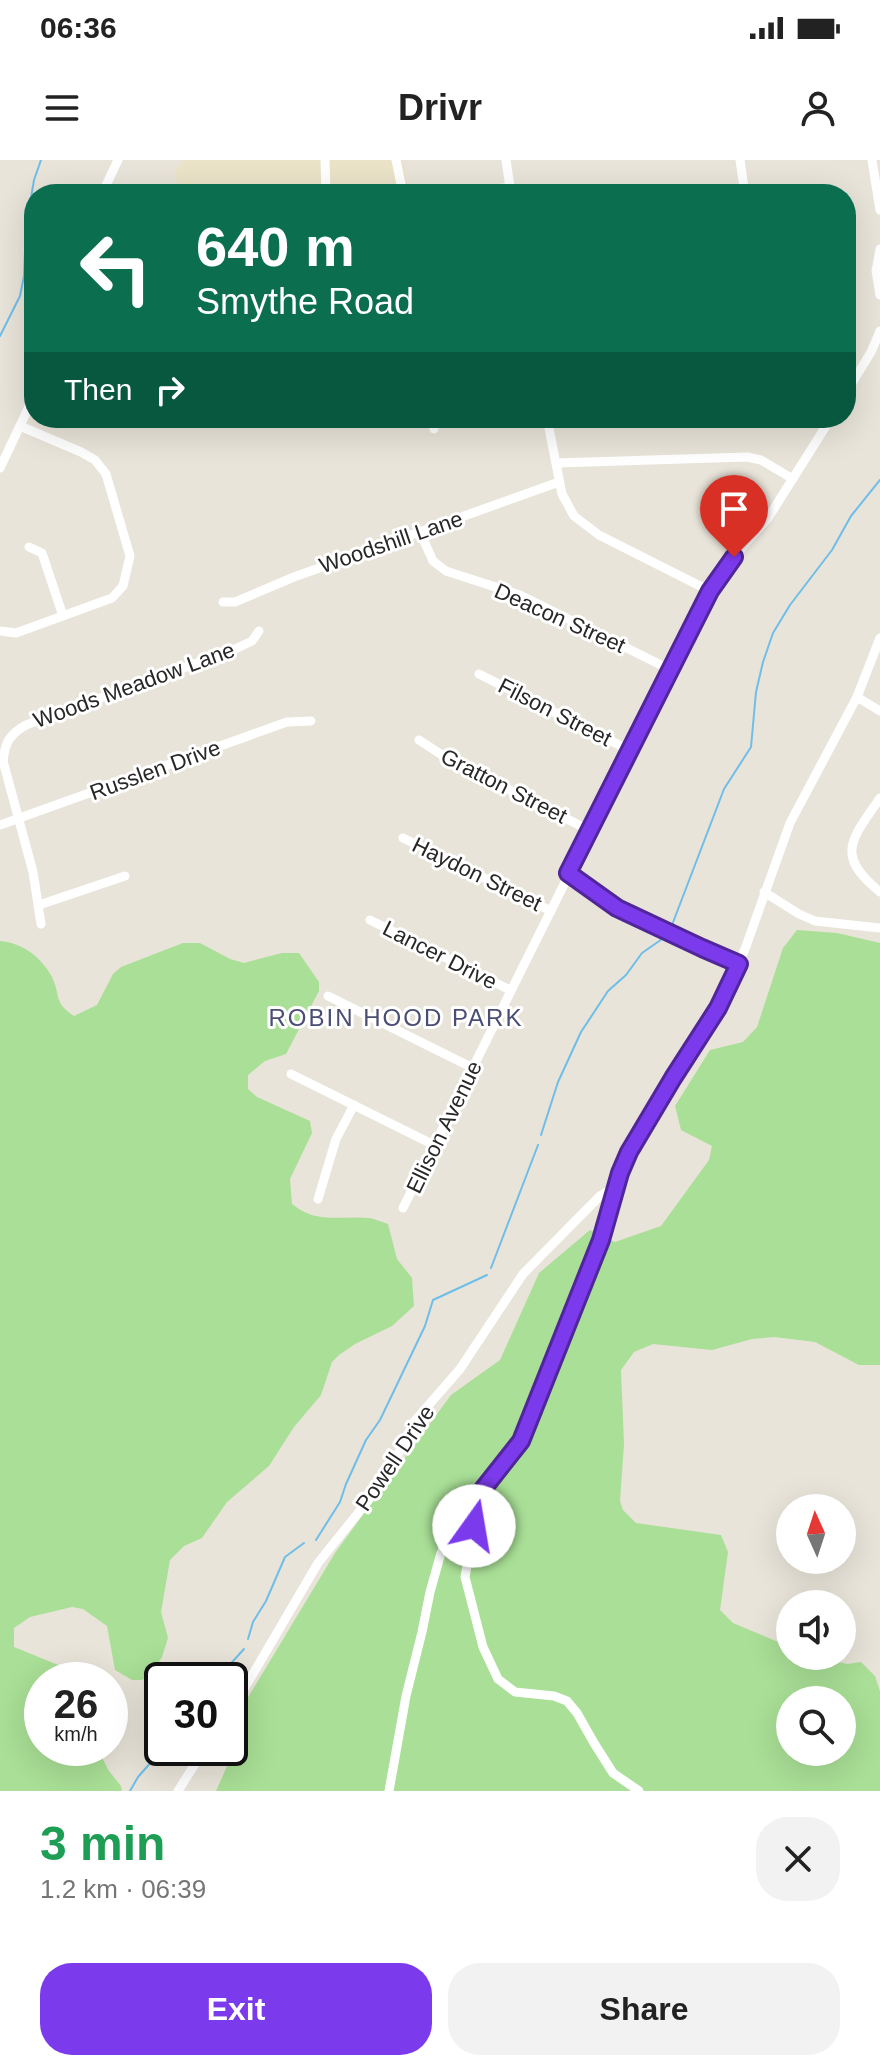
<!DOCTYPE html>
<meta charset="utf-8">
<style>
:root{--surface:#fff;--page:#f2f2f2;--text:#222;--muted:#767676;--accent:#7c3aed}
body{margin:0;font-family:Arial,sans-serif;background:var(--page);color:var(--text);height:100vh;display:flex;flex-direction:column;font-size:30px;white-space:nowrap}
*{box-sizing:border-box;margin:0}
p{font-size:26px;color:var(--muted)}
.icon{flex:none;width:44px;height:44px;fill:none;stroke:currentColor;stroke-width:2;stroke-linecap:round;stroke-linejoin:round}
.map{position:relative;height:1631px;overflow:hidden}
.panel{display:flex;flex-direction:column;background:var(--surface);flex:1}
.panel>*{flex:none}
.top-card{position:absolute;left:24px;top:24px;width:832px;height:244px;border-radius:32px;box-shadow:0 8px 32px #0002;background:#0b6e4f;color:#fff;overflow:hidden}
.needle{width:52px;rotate:357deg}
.buttons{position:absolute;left:776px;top:1334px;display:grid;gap:16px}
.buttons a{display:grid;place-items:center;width:80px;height:80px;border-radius:50%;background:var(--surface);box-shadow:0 8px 32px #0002;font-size:40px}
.speed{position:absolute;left:24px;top:1502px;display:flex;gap:16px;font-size:40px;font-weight:700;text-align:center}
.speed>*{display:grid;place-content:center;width:104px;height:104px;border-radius:50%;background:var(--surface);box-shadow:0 8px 32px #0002;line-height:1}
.speed small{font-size:20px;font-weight:400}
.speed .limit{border:4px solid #111;border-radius:12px;background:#fff;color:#111}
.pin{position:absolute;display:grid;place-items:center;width:68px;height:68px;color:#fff;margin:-82px -34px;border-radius:50% 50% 50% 0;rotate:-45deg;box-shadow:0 0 8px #0007}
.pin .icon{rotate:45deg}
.me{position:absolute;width:88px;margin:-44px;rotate:13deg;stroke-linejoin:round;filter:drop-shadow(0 0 6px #0008)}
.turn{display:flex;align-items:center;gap:28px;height:168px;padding:0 40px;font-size:36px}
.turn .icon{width:104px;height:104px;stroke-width:2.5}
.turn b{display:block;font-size:56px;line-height:68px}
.then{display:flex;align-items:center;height:76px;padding:0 40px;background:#0003;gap:16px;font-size:30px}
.round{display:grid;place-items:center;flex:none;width:84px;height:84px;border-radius:32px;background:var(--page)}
.summary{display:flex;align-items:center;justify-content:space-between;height:136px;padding:0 40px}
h1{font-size:48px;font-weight:700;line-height:60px;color:#1e9e55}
.action{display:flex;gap:16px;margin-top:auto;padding:16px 40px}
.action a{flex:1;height:92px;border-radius:32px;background:var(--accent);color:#fff;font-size:32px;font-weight:700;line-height:92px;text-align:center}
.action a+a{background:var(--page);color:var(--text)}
.status{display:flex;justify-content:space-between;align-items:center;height:56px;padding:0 40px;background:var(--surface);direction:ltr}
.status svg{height:22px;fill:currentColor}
header{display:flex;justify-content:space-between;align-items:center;height:104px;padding:0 40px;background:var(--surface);font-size:36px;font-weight:700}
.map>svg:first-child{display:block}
.education{fill:#ebe3c8}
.green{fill:#a9df96;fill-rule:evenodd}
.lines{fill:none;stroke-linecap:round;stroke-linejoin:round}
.stream{stroke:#6ebee9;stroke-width:2}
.minor{stroke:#fff;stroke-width:9}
.route-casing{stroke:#51269a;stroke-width:20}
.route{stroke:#7c3aed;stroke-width:14}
.labels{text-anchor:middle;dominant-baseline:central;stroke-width:6;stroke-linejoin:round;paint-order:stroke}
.street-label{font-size:22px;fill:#272727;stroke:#fff}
.neighbourhood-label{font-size:24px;letter-spacing:2px;fill:#4a4e75;stroke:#fff}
</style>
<div class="status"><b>06:36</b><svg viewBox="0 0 49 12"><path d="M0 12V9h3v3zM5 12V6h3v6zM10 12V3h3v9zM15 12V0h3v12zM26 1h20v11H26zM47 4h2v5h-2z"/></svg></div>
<header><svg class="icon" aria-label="menu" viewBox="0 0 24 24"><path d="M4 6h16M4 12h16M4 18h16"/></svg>Drivr<svg class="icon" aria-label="person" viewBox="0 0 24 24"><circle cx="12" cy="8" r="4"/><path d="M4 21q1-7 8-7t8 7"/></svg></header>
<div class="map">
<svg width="880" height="1631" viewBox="0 0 880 1631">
<rect width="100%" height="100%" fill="#e9e4d9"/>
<polygon class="education" points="184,0 403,0 409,34 181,34 174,13"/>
<g class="green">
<path d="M797,770L837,773L880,783V1205H859L815,1182L774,1177L752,1179L712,1190L653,1184L634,1192L621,1210L624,1284L620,1341L623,1350L636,1363L721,1375L728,1392L720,1450L733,1463L790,1487V1496H812L847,1504L861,1502L875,1516L880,1531V1631H216L243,1570L244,1544L335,1393L451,1235L500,1200L539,1113L590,1070L615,1082L661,1066L709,1000L712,986L681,970L675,946L710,890L743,882L757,867L783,788ZM790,1540H842V1592H790Z"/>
<path d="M0,781C23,783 41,797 52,817C61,836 53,842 74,856L97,845L113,814L121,807L183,783H200L230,799L244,803L282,793H299L319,822V831L286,894L265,901L248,915V929L257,937L310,961L312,973L290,1019L292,1044C318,1065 340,1055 369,1058C375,1059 382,1062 388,1064L397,1099L412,1118L414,1146L392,1166L355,1184L339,1195L332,1202L321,1235L294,1267L269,1306L227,1342L202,1378L184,1386L170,1400L161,1452L168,1478L162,1497L151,1515L142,1520H132L115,1510L107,1466L83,1449L72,1447L30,1457L14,1468V1487L73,1511L88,1520H42V1588H97L109,1611L121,1626L122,1631H0Z"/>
</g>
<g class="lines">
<g class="stream">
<polyline points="0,176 20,136 24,116 26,67 34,20 41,0"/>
<polyline points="672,765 724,629 751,587 756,532 763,502 773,473 790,445 832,390 851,356 880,320"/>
<polyline points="541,975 558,922 581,872 608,831 626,815 642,793 665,777"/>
<polyline points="491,1108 538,985"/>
<polyline points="316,1380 340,1342 346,1324 366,1280 380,1260 425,1166 433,1140 487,1115"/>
<polyline points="248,1479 253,1462 266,1441 285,1397 304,1383"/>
<polyline points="216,1520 244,1489"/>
<polyline points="130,1631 138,1617 160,1592"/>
</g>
<g class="minor">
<polyline points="325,0 326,34"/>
<polyline points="396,0 403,34"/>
<polyline points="506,0 511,34"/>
<polyline points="740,0 745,34"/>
<polyline points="872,0 880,50"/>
<polyline points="102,34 118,0"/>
<polyline points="461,34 510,27"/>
<polyline points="880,89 876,111 880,135"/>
<polyline points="846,233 871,192 880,171"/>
<polyline points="432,258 434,269"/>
<polyline points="547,258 562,334 574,356 599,375 710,431"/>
<polyline points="556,303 747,297 761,300 793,319"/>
<polyline points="0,308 34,236"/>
<polyline points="420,372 433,401 446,411 520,435 671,510"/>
<polyline points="29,387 42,393 63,456"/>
<polyline points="223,442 235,442 294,417 559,322"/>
<polyline points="0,471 16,473 112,438 123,426 130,396 106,314 95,300 81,292 20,266"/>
<polyline points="479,514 631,591"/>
<polyline points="857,537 880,551"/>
<polyline points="419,580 448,599 591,671"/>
<path d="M880,638C852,679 834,695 880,732"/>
<polyline points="0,665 287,562 311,561"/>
<polyline points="403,678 551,751"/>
<polyline points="568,713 617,748 702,788 739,804"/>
<polyline points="764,732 799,754 815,761 880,768"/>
<polyline points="39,745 125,716"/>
<polyline points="370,760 510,830"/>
<path d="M41,764L33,712L3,601C5,582 10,574 26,565L233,490L252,481L259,471"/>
<polyline points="328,836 473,908"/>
<polyline points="291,914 434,985"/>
<polyline points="318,1039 336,979 354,945"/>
<polyline points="403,1048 710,431 725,407 768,358 831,258"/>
<polyline points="477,1338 478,1345 465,1417 483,1487 498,1519 515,1532 554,1536 567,1541 577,1553 594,1583 613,1613 639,1631"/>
<polyline points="230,1553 318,1403 371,1337 396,1298 414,1262 460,1209 523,1114 600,1036 616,1027"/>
<polyline points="178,1631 205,1588"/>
<polyline points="389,1631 406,1536 422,1472 430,1432 441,1393 457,1364 521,1281 587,1113 601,1080 623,1006 649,957 718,848 729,825 745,789 790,663 857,537 880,478"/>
</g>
</g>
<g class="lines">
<g class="route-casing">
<polyline id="route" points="474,1366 478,1345 476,1338 521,1281 601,1080 620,1013 629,992 673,918 718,848 739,804 702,788 617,748 568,713 710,431 734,397"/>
</g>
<use href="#route" class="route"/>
</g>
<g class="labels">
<g class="street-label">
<text transform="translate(391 382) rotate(-19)">Woodshill Lane</text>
<text transform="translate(560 458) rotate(24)">Deacon Street</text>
<text transform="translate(134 525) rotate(-20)">Woods Meadow Lane</text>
<text transform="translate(555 552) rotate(27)">Filson Street</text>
<text transform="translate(155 610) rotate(-20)">Russlen Drive</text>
<text transform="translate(504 626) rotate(27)">Gratton Street</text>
<text transform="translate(477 714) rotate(26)">Haydon Street</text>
<text transform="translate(440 795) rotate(27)">Lancer Drive</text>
<text transform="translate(444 967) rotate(-64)">Ellison Avenue</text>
<text transform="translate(395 1298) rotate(-56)">Powell Drive</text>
</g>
<g class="neighbourhood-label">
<text x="396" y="857">ROBIN HOOD PARK</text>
</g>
</g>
</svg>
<div class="buttons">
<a><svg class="needle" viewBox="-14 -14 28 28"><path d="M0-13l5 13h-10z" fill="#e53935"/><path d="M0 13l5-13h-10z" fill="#767676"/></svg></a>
<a><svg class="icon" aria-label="sound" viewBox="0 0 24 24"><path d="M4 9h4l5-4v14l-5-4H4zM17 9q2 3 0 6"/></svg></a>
<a><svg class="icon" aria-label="search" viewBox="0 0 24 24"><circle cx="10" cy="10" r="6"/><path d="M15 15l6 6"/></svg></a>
</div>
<div class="speed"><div>26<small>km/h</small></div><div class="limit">30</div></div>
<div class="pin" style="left:734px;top:397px;background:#d93025"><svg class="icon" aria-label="arrive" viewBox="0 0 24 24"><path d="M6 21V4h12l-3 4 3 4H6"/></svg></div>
<svg class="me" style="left:474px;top:1366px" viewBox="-20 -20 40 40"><circle r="19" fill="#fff"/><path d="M0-13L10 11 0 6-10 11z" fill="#7c3aed"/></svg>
<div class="top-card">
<div class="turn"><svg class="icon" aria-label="left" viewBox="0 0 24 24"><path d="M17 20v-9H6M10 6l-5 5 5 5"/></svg><div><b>640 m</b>Smythe Road</div></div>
<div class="then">Then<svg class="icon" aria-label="right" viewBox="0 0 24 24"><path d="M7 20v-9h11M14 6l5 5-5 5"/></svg></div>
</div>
</div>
<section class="panel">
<div class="summary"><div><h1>3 min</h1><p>1.2 km · 06:39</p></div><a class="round"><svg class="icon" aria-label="close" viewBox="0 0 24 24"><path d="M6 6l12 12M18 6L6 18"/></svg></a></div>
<div class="action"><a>Exit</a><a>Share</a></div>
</section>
